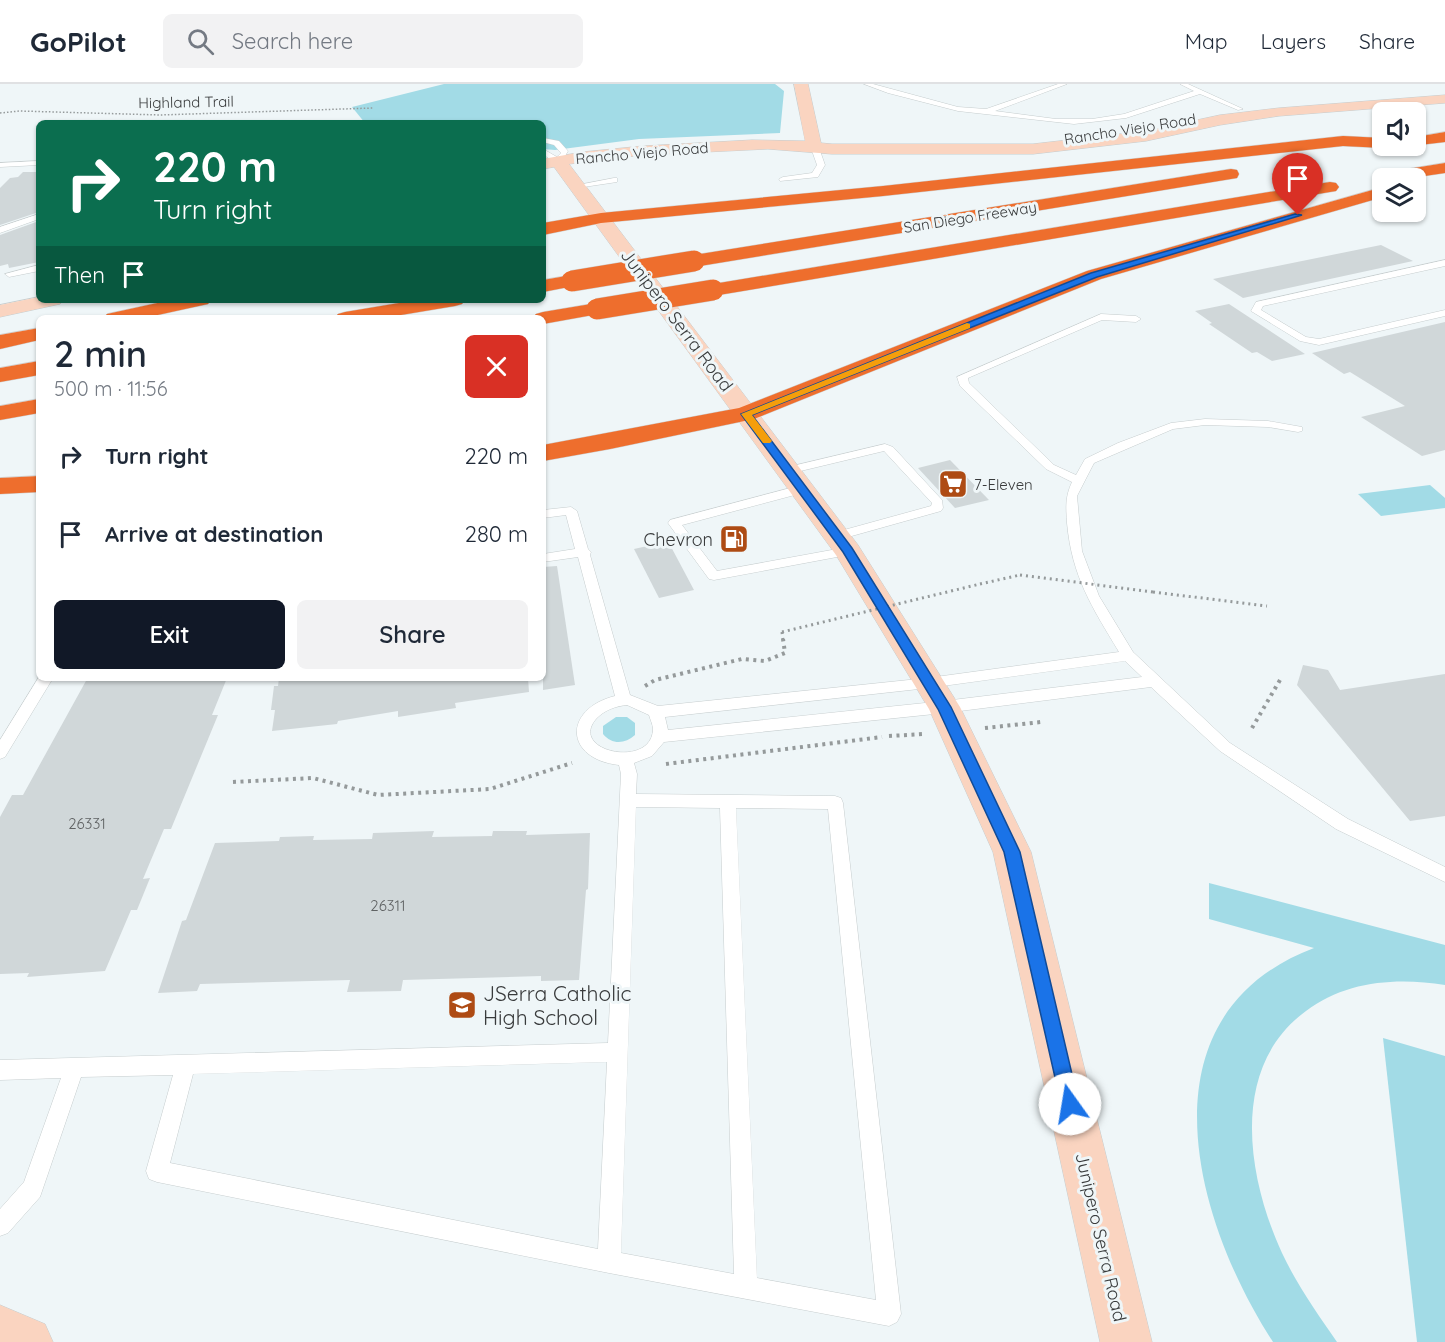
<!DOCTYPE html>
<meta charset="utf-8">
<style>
:root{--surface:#fff;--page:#f2f2f3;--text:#1f2937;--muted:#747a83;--line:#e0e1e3;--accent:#111827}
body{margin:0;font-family:Quicksand,sans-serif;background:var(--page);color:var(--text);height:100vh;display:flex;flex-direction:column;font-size:22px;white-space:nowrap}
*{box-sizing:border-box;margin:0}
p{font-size:20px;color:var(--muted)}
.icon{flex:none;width:33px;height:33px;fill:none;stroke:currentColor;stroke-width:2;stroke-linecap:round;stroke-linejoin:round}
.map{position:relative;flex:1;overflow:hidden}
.details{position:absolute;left:36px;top:231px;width:510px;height:366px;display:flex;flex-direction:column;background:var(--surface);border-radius:9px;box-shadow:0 2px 4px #0004}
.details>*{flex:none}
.banner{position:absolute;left:36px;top:36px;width:510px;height:183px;border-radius:9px;box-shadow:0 2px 4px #0004;background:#0b6e4f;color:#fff;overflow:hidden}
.buttons{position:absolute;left:1372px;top:18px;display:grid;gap:12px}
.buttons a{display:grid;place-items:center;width:54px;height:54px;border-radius:9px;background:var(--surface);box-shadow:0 2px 4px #0004;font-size:30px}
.pin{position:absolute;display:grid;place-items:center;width:51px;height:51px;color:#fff;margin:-62px -26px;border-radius:50% 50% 50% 0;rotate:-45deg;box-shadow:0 0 6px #0007}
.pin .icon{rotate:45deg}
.me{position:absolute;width:66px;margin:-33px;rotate:347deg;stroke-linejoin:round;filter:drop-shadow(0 0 4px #0008)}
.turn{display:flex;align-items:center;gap:21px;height:126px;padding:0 18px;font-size:27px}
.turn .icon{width:78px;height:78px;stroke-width:2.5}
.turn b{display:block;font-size:42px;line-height:51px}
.then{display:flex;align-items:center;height:57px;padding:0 18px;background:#0003;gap:12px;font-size:22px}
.round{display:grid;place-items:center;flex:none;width:63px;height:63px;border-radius:9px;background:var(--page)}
.headline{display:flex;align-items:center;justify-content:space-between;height:102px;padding:0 18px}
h1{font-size:36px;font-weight:600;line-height:45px}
.action{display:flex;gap:12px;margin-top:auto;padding:12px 18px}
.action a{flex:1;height:69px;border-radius:9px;background:var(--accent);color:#fff;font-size:24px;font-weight:600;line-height:69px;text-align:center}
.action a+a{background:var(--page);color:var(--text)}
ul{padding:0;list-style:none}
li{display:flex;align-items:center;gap:18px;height:78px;padding:0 18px}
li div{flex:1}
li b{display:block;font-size:22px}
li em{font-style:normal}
header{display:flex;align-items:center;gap:36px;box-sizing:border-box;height:84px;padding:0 30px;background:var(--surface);border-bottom:2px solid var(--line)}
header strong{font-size:28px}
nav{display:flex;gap:33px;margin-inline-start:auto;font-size:21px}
.search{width:420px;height:54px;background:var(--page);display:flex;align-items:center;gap:15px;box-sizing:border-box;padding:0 21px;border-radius:9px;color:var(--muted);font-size:22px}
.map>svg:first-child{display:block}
.green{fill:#a2dbe6}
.building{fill:#d0d7d9}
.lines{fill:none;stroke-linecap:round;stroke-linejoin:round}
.lane-casing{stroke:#c6cdce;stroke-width:1}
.secondary-casing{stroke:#c6cdce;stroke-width:1}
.highway-casing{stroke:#cfd0d0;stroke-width:1}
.path-far2{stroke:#959a9b;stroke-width:1.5;stroke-dasharray:1.5 2;stroke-linecap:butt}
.path-far1{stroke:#959a9b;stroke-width:3;stroke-dasharray:2 4;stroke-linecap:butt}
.path{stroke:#959a9b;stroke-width:4;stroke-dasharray:3 4.5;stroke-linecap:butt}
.lane{fill:#fff;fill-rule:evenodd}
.secondary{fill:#fad4c0;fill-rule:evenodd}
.highway{fill:#ee6e2d;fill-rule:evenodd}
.highway-bridge-casing{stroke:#cfd0d0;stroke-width:22;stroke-linecap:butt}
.path-bridge{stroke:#959a9b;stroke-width:3;stroke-dasharray:2 4;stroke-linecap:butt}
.highway-bridge{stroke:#ee6e2d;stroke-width:21}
.route{fill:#1a73e8;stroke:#114b97;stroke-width:1.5}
.slow{fill:#f59e0b}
.labels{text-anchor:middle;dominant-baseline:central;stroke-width:6;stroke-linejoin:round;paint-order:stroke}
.far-street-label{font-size:15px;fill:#393b3c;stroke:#eff6f8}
.far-poi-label{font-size:15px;fill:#393b3c;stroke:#eff6f8;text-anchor:start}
.number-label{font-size:15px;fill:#5f6263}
.street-label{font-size:18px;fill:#393b3c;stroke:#eff6f8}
.poi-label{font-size:18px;fill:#393b3c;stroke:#eff6f8;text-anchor:end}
.near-poi-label{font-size:21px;fill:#393b3c;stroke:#eff6f8;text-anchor:start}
</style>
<header>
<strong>GoPilot</strong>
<div class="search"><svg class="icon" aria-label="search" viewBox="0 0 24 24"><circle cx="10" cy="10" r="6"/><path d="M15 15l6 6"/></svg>Search here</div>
<nav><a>Map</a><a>Layers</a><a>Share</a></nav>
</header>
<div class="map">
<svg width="1445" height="1258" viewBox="0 0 1445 1258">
<rect width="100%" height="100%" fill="#eff6f8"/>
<g class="green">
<polygon points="444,0 775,0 784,7 780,49 639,55 555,66 543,65 543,39 365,39 352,23"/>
<polygon points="1430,401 1445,414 1445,424 1381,432 1358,410"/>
<path d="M616,633H627L635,639V651C625,660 612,661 603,650V642Z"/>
<path d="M1209,799L1445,861V901C1397,893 1345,897 1306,927C1229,983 1247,1093 1282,1169C1297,1201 1317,1229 1337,1258H1273C1193,1135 1137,931 1314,864L1209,835Z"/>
<polygon points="1383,954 1445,972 1445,1258 1417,1258"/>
</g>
<g class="building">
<polygon points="23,88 39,88 39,128 0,141 0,104 10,94 18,93"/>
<polygon points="39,137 39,178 9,184 8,180 0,182 0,151"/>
<polygon points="1381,161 1413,177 1243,214 1213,195"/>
<polygon points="1229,220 1305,270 1272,277 1257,268 1252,269 1209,240 1212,239 1195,227"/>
<polygon points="1445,238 1445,366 1422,372 1361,333 1405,322 1350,288 1344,290 1312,269"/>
<polygon points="950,376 989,416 955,424 918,384"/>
<polygon points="661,459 669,459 694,506 659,514 634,465"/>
<polygon points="557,482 575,601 543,606 543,483"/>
<polygon points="1303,581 1328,586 1340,606 1445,590 1445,732 1410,737 1297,601"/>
<polygon points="227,594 212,631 218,631 171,745 164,745 143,795 150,794 137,826 131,826 105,887 27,893 29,889 0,890 0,733 12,711 23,711 87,595"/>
<polygon points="279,594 528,594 529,608 455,619 456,624 398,633 398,627 338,637 337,640 272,647 275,626 271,626 274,602 278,602"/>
<polygon points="434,747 432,753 492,752 493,747 527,747 526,751 590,749 588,805 586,806 579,896 541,897 541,892 403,896 401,907 347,908 350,896 200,900 197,907 158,909 182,837 186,836 215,759 279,757 280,753 314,752 313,756 372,755 373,749"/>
</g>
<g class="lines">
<g class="lane-casing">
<g id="lane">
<polygon points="864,0 873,0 958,23 986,25 1058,0 1067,0 995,27 1056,35 1092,35 1124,30 1194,7 1180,0 1188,0 1243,25 1238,26 1200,10 1126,34 1074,40 958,27 888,9"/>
<polygon points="543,54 559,57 568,67 561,79 555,79 543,70 543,65 557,73 561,69 554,61 543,58"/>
<polygon points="814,59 818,61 825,81 818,93 780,97 779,95 783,93 812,89 817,81 810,61"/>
<polygon points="39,77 39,81 0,83 0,79"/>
<polygon points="614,94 617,94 617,98 577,104 573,102"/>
<polygon points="39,130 39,135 0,149 0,143"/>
<polygon points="1445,176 1445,182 1263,222 1261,226 1306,253 1319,255 1445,226 1445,232 1319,261 1300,257 1251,227 1256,218"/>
<polygon points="39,181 39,187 9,193 5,190"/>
<path d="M1101,230L1136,232L1141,235L1136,238L1102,236L968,294L969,299L1054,381L1076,391L1085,375L1118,359L1171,339L1205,335L1268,337L1302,343V347L1298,348L1268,343L1205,341L1173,345L1094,379L1077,412L1082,467L1099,512L1133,568L1230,659L1348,735L1445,783V798L1336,745L1220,667L1151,603L944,629L664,658L652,672L634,679L637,690L636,710L835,712L841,714L843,719L901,1230L897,1238L889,1242L609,1189L157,1098L149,1095L146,1087L173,991L81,993L40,1113L8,1149L0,1152V1125L24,1098L61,994L0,996V976L608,959L621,690L619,681C564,675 563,625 615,612L578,473L543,478V470L575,465L566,431L543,434V426L571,423L577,427L588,465L591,468L590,471L630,611L658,622L928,594L1119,568C1092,523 1072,493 1067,439C1066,423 1065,413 1072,398L1046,385L960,302L957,293ZM1125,577L1142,593L944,617L668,646L665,633L928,604ZM627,621L649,631C650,635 653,641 653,645C652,686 566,667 597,634C605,626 616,622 627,621ZM636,723L720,724L734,1190L621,1169ZM736,724L828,725L876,1216L757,1194ZM607,978L598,1165L170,1079L193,990Z"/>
<polygon points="885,360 893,363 942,416 943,424 941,427 841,455 833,455 831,452 833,449 931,422 932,419 884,367 788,390 782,386 784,384"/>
<polygon points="802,401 808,405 806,408 682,441 717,487 848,463 854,467 853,470 714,496 709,495 668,439 670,436"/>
<polygon points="39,593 53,594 5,673 0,675 0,656"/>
</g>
</g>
<g class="secondary-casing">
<g id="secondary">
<polygon points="794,0 808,0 821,59 832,60 1033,60 1146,47 1220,31 1279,24 1445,11 1445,19 1279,32 1220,41 1146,57 1033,70 832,70 768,65 643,71 569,80 858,461 960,623 1031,768 1152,1258 1100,1258 993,768 929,625 836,471 554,83 543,85 543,75 582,68 643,62 752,56 805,57"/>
<polygon points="39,213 39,216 63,216 60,220 0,233 0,221"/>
<polygon points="0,1221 45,1240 53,1258 0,1258"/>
</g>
</g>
<g class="highway-casing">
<g id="highway">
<polygon points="1445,48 1445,58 1411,62 1416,62 1416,53"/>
<polygon points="1343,52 1383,54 1383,62 1389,62 1383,64 1343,62 883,112 601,139 543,151 543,139 601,129 883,102"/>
<polygon points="1445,79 1445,89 1411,94 1383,94 1383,99 1377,98 1375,94 1377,90 1383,89"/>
<polygon points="1231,85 1237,86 1239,90 1237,94 694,183 687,181 684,177 687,173 694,171"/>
<polygon points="1330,98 1336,99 1339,103 1336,107 713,212 706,210 703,206 706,202 713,200"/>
<polygon points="1383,103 1383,113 1101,195 754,335 610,365 543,377 543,361 739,324 1087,187"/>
<polygon points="572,191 579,193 582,197 579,201 543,208 543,196"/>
<polygon points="171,216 211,216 208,220 144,234 103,234 107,230"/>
<polygon points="417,216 465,216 462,220 455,222 383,234 334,234 338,230 345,228"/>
<polygon points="597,219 604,221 607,225 604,229 543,240 543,234 532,234 536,230 543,228"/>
<polygon points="39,244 39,256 0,265 0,251"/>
<polygon points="39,277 39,291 0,298 0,284"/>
<polygon points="39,315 39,329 0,336 0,322"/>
<polygon points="39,392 39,408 0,410 0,394"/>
</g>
</g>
<polyline class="path-far2" points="0,29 20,27 160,31 373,24"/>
<g class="path-far1">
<polyline points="980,500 1020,491"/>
<polyline points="1153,508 1267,522"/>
<polyline points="782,548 783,557"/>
</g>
<g class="path">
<polyline points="645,602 655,596 742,575 765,577 785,569 783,555"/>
<polyline points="985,644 1041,638"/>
<polyline points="1252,644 1280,596"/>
<polyline points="889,652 924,650"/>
<polyline points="666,680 882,653"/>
<polyline points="233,698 313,694 378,711 490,705 572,679"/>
</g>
<use href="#lane" class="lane"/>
<use href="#secondary" class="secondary"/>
<use href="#highway" class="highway"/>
<g class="highway-bridge-casing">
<g id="highway-bridge">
<polyline points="572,197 694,177"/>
<polyline points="597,225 713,206"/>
</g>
</g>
<g class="path-bridge">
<polyline points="1020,491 1153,508"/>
<polyline points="782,548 980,500"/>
</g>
<use href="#highway-bridge" class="highway-bridge"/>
</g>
<polygon class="route" points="1295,130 1302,131 1097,193 752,331 852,464 951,623 1020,768 1079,1020 1077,1026 1070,1029 1064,1026 1061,1020 1004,768 938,625 843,468 741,330 1091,189"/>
<polygon class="slow" points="967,239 970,240 970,244 752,331 772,357 770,359 763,359 741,330"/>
<defs>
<g id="supermarket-square" transform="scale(1.5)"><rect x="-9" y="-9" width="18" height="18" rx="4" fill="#ae4b14" stroke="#eff6f8"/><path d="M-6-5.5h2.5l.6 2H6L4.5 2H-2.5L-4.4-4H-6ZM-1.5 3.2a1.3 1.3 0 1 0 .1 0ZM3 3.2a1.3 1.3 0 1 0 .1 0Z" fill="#fff"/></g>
<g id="fuel-square" transform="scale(1.5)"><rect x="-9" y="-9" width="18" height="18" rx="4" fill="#ae4b14" stroke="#eff6f8"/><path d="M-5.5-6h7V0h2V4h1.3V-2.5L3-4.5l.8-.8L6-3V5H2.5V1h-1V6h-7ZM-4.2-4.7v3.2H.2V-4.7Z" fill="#fff"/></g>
<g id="school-square" transform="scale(1.5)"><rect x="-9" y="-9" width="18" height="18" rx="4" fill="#ae4b14" stroke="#eff6f8"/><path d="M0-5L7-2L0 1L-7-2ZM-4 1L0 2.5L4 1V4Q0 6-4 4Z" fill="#fff"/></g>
</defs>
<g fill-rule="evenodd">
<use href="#supermarket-square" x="953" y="400"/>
<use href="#fuel-square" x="734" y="455"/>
<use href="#school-square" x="462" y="921"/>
</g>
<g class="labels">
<g class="far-street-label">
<text transform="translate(186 18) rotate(-1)">Highland Trail</text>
<text transform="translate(1130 45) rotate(-9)">Rancho Viejo Road</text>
<text transform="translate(642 69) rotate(-5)">Rancho Viejo Road</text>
<text transform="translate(970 133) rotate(-9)">San Diego Freeway</text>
</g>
<g class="far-poi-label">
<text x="974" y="400">7-Eleven</text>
</g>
<g class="number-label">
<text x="87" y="739">26331</text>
<text x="388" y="821">26311</text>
</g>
<g class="street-label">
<text transform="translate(677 236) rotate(53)">Junipero Serra Road</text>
<text transform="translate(1101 1153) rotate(77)">Junipero Serra Road</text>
</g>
<g class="poi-label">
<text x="713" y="455">Chevron</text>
</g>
<g class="near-poi-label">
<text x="483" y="909">JSerra Catholic<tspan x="483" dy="24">High School</tspan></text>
</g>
</g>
</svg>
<div class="buttons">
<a><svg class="icon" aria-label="sound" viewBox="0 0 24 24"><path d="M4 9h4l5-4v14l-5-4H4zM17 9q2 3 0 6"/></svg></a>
<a><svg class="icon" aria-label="layers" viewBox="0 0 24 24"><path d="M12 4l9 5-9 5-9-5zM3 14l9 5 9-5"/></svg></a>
</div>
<div class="pin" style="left:1298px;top:131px;background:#d93025"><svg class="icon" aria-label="arrive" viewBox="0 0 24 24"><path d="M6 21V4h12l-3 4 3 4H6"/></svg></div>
<svg class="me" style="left:1070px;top:1020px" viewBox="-20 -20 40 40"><circle r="19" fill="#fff"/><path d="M0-13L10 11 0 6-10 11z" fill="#1a73e8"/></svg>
<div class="banner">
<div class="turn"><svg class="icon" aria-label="right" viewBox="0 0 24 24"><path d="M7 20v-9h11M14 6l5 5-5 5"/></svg><div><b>220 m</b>Turn right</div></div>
<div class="then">Then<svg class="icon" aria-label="arrive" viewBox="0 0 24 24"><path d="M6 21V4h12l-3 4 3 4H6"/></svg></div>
</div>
<section class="details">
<div class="headline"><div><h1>2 min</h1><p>500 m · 11:56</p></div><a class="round" style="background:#d93025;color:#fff"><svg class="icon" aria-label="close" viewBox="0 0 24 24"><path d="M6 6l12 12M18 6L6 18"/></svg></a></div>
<ul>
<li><svg class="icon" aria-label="right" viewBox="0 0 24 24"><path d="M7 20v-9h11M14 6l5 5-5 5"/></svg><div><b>Turn right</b></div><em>220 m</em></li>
<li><svg class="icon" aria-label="arrive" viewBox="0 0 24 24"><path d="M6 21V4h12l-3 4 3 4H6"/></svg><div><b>Arrive at destination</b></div><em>280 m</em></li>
</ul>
<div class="action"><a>Exit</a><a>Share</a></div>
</section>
</div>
